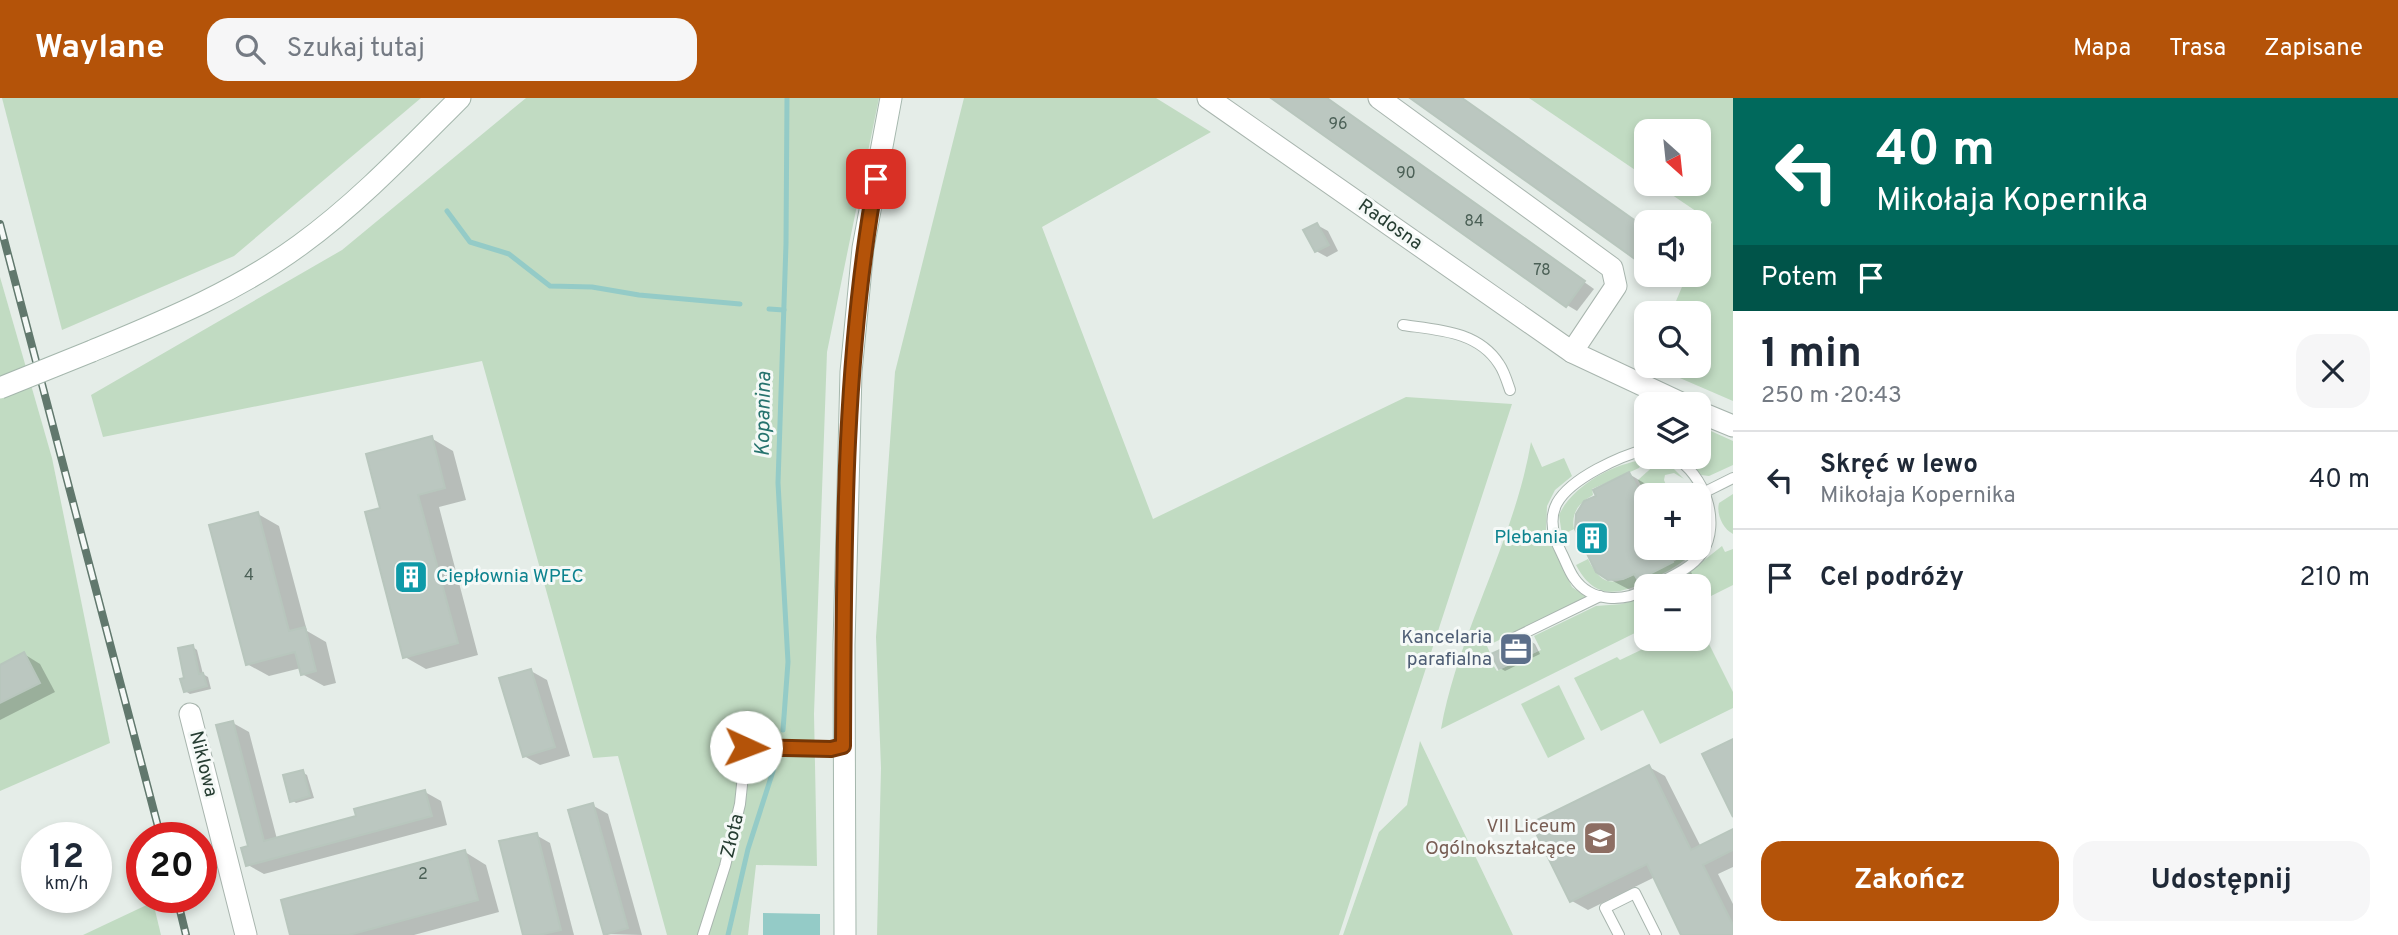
<!DOCTYPE html>
<html lang="pl">
<meta charset="utf-8">
<style>
:root{--surface:#fff;--page:#f6f6f7;--text:#1f2937;--muted:#747a83;--line:#e0e1e3;--accent:#b45309}
body{margin:0;font-family:Overpass,sans-serif;background:var(--page);color:var(--text);height:100vh;display:flex;flex-direction:column;font-size:26px;white-space:nowrap}
*{box-sizing:border-box;margin:0}
p{font-size:23px;color:var(--muted)}
.icon{flex:none;width:38px;height:38px;fill:none;stroke:currentColor;stroke-width:2;stroke-linecap:round;stroke-linejoin:round}
.map{position:relative;flex:1;overflow:hidden}
.sheet{display:flex;flex-direction:column;background:var(--surface);width:665px}
.sheet>*{flex:none}
.hud{background:#00695c;color:#fff;overflow:hidden}
.needle{width:46px;rotate:153deg}
.fabs{position:absolute;left:1634px;top:21px;display:grid;gap:14px}
.fabs a{display:grid;place-items:center;width:77px;height:77px;border-radius:14px;background:var(--surface);box-shadow:0 4px 10px #0003;font-size:35px}
.speed{position:absolute;left:21px;top:724px;display:flex;gap:14px;font-size:35px;font-weight:700;text-align:center}
.speed>*{display:grid;place-content:center;width:91px;height:91px;border-radius:50%;background:var(--surface);box-shadow:0 4px 10px #0003;line-height:1}
.speed small{font-size:18px;font-weight:400}
.speed .limit{border:10px solid #d22;background:#fff;color:#111}
.pin{position:absolute;display:grid;place-items:center;width:60px;height:60px;color:#fff;margin:-30px;border-radius:14px;box-shadow:0 4px 10px #0006}
.me{position:absolute;width:77px;margin:-38px;rotate:92deg;stroke-linejoin:round;filter:drop-shadow(0 0 5px #0008)}
.turn{display:flex;align-items:center;gap:24px;height:147px;padding:0 28px;font-size:32px}
.turn .icon{width:91px;height:91px;stroke-width:2.5}
.turn b{display:block;font-size:49px;line-height:60px}
.then{display:flex;align-items:center;height:66px;padding:0 28px;background:#0003;gap:14px;font-size:26px}
.round{display:grid;place-items:center;flex:none;width:74px;height:74px;border-radius:21px;background:var(--page)}
.head{display:flex;align-items:center;justify-content:space-between;height:119px;padding:0 28px}
h1{font-size:42px;font-weight:700;line-height:52px}
.action{display:flex;gap:14px;margin-top:auto;padding:14px 28px}
.action a{flex:1;height:80px;border-radius:21px;background:var(--accent);color:#fff;font-size:28px;font-weight:700;line-height:80px;text-align:center}
.action a+a{background:var(--page);color:var(--text)}
ul{padding:0;list-style:none}
li{display:flex;align-items:center;gap:21px;height:98px;padding:0 28px;border-top:2px solid var(--line)}
li div{flex:1}
li b{display:block;font-size:26px}
li em{font-style:normal}
header{display:flex;align-items:center;gap:42px;box-sizing:border-box;height:98px;padding:0 35px;background:var(--accent);color:#fff}
header strong{font-size:33px}
nav{display:flex;gap:38px;margin-inline-start:auto;font-size:24px}
.search{width:490px;height:63px;background:var(--page);display:flex;align-items:center;gap:18px;box-sizing:border-box;padding:0 24px;border-radius:21px;color:var(--muted);font-size:26px}
main{display:flex;flex:1;min-height:0}
.map>svg:first-child{display:block}
.green{fill:#c1dbc2}
.water{fill:#94cbc7}
.shadow{fill:#0003}
.lines{fill:none;stroke-linecap:round;stroke-linejoin:round}
.stream{stroke:#94cbc7;stroke-width:5}
.building{fill:#bbc7c0;stroke:#b8c6bd;stroke-width:2}
.lane-casing{stroke:#a8b5ae;stroke-width:12}
.street-casing{stroke:#a8b5ae;stroke-width:23}
.secondary-casing{stroke:#a5b7ad;stroke-width:23}
.lane{stroke:#fff;stroke-width:10}
.street{stroke:#fff;stroke-width:21}
.secondary{stroke:#fff;stroke-width:21}
.rail-casing{stroke:#61786d;stroke-width:8}
.rail{stroke:#f5f9f7;stroke-width:5;stroke-dasharray:16;stroke-linecap:butt}
.secondary-bridge-casing{stroke:#a5b7ad;stroke-width:23;stroke-linecap:butt}
.secondary-bridge{stroke:#fff;stroke-width:21}
.route-casing{stroke:#753606;stroke-width:18}
.route{stroke:#b45309;stroke-width:12}
.labels{text-anchor:middle;dominant-baseline:central;stroke-width:6;stroke-linejoin:round;paint-order:stroke}
.number-label{font-size:16px;fill:#4b6056}
.street-label{font-size:19px;fill:#263d32;stroke:#f5f9f7}
.culture-label{font-size:19px;fill:#0d838f;stroke:#f5f9f7;text-anchor:end}
.service-label{font-size:19px;fill:#4e5e75;stroke:#f5f9f7;text-anchor:end}
.education-label{font-size:19px;fill:#785e54;stroke:#f5f9f7;text-anchor:end}
.water-label{font-size:21px;font-style:italic;fill:#26736e;stroke:#f5f9f7}
</style>
<header>
<strong>Waylane</strong>
<div class="search"><svg class="icon" aria-label="search" viewBox="0 0 24 24"><circle cx="10" cy="10" r="6"/><path d="M15 15l6 6"/></svg>Szukaj tutaj</div>
<nav><a>Mapa</a><a>Trasa</a><a>Zapisane</a></nav>
</header>
<main>
<div class="map">
<svg width="1733" height="837" viewBox="0 0 1733 837">
<rect width="100%" height="100%" fill="#e5ede8"/>
<g class="green">
<polygon points="2,0 421,0 234,158 62,232"/>
<polygon points="526,0 879,0 827,254 814,616 817,768 756,767 748,837 667,837 618,658 593,660 482,263 103,339 91,297 342,152"/>
<polygon points="964,0 1156,0 1211,34 1042,129 1153,421 1406,299 1512,306 1339,837 877,837 881,670 876,539 895,274"/>
<polygon points="1529,0 1733,0 1733,303 1652,268 1699,268 1699,215 1671,215 1687,177 1699,177 1699,151 1712,124 1656,86 1699,86 1699,33 1647,33 1647,80"/>
<polygon points="0,179 52,360 110,645 0,693"/>
<polygon points="1702,329 1733,343 1733,367 1709,378 1701,377 1693,369 1689,360 1699,359 1699,333"/>
<path d="M1531,344L1542,369L1564,360L1572,378L1555,392L1547,408L1546,433L1572,489L1586,499L1487,548L1490,555L1488,559L1497,573L1541,552L1534,538L1596,508L1622,506L1647,498V529L1441,631C1459,532 1514,444 1531,344Z"/>
<path d="M1644,362L1639,370L1592,391L1593,397C1579,405 1571,414 1574,431L1562,437L1559,417C1572,388 1614,365 1644,362Z"/>
<path d="M1658,364L1671,368L1684,381L1674,375L1665,377L1664,382L1670,397C1652,397 1647,399 1638,382Z"/>
<path d="M1733,396V436C1723,431 1716,416 1719,405Z"/>
<polygon points="1722,448 1725,454 1733,451 1733,487 1699,504 1699,488 1667,488 1678,483"/>
<path d="M1686,457L1688,459C1677,469 1664,475 1650,482C1618,497 1595,503 1576,467L1588,461C1600,485 1610,489 1634,477L1637,483Z"/>
<polygon points="1699,526 1733,594 1733,610 1660,646 1643,612 1601,633 1574,580 1617,559 1620,562 1664,541 1699,541"/>
<polygon points="1559,587 1585,641 1548,660 1521,606"/>
<polygon points="1420,643 1513,837 1343,837 1379,734 1407,707"/>
<polygon points="153,804 161,837 83,837"/>
</g>
<polygon class="water" points="763,815 820,816 820,837 763,837"/>
<g class="shadow">
<polygon points="1275,0 1326,0 1594,191 1577,213 1567,207"/>
<polygon points="1413,0 1461,0 1647,132 1646,166"/>
<polygon points="1317,127 1328,133 1338,153 1327,159 1316,153"/>
<polygon points="431,340 453,353 466,402 439,409 478,557 426,571 405,559 382,411"/>
<polygon points="1629,376 1649,388 1653,397 1647,397 1647,450 1685,450 1683,457 1692,476 1666,488 1630,492 1609,481"/>
<polygon points="258,416 279,428 307,533 326,544 336,585 324,588 302,576 301,570 269,578 247,566"/>
<polygon points="1530,543 1535,546 1540,556 1505,573 1500,570 1510,553"/>
<polygon points="193,549 197,552 203,576 208,579 211,591 190,596 185,593 186,581"/>
<polygon points="24,556 40,566 55,594 0,622 0,569"/>
<polygon points="531,573 547,582 570,658 540,667 524,658"/>
<polygon points="233,625 249,634 277,741 358,719 425,694 441,703 447,727 264,776 248,767 250,749"/>
<polygon points="1649,669 1665,678 1701,749 1733,733 1733,769 1718,776 1733,806 1733,837 1683,837 1655,779 1588,812 1572,803"/>
<polygon points="302,674 307,677 314,700 296,705 292,702"/>
<polygon points="592,707 608,716 642,837 604,836"/>
<polygon points="536,737 550,745 574,837 524,837 501,745"/>
<polygon points="465,754 486,767 499,814 414,837 292,837 283,803"/>
</g>
<g class="lines">
<g class="stream">
<polyline points="447,113 470,144 509,156 550,188 592,189 639,197 740,206"/>
<polyline points="769,211 784,212"/>
<polyline points="783,632 788,564 778,385 786,146 787,0"/>
<polyline points="728,837 748,751 775,667"/>
</g>
</g>
<g class="building">
<polygon points="1271,0 1327,0 1585,183 1566,209"/>
<polygon points="1410,0 1462,0 1647,131 1647,144 1635,161"/>
<polygon points="1317,125 1329,147 1315,154 1303,132"/>
<polygon points="432,338 445,390 418,397 458,545 403,560 365,414 380,410 366,356"/>
<polygon points="1629,374 1639,394 1647,397 1647,450 1666,450 1673,464 1638,482 1634,476 1623,481 1608,482 1596,474 1575,431 1576,416 1584,403 1596,398 1593,392"/>
<polygon points="258,414 289,533 305,529 316,573 301,577 295,554 246,567 209,427"/>
<polygon points="1530,541 1536,553 1499,571 1491,556 1502,551 1509,551"/>
<polygon points="193,547 199,576 203,575 207,588 184,594 180,581 184,580 178,550"/>
<polygon points="24,554 40,585 0,605 0,567"/>
<polygon points="531,571 555,649 523,659 499,580"/>
<polygon points="233,623 264,743 356,718 354,711 425,692 432,718 246,768 241,750 248,748 216,627"/>
<polygon points="1733,641 1733,719 1702,656"/>
<polygon points="1649,667 1691,752 1733,731 1733,752 1703,767 1733,827 1733,837 1681,837 1647,766 1570,804 1531,725"/>
<polygon points="303,672 310,698 290,704 283,677"/>
<polygon points="593,705 628,830 604,837 568,712"/>
<polygon points="537,735 561,832 539,837 523,837 499,743"/>
<polygon points="465,752 478,802 349,837 290,837 281,802"/>
</g>
<g class="lines">
<g class="lane-casing">
<g id="lane">
<path d="M1403,227C1438,232 1478,233 1499,266C1504,273 1507,283 1510,292"/>
<path d="M1647,351C1620,358 1571,380 1557,405C1548,422 1554,441 1562,456C1566,464 1569,473 1574,480C1591,505 1624,504 1647,491"/>
<polyline points="1705,394 1733,380"/>
<path d="M1653,488C1670,479 1691,471 1702,455C1722,424 1704,376 1674,359"/>
<polyline points="1506,544 1600,498"/>
<polyline points="703,837 725,768 740,706 746,649 831,651 843,648"/>
<polyline points="1619,837 1605,810 1635,795 1656,837"/>
</g>
</g>
<g class="street-casing">
<g id="street">
<polyline points="1208,0 1572,254 1683,306"/>
<polyline points="1379,0 1612,170 1616,188 1572,254"/>
<polyline points="1699,314 1733,328"/>
<polyline points="190,616 246,837"/>
</g>
</g>
<g class="secondary-casing">
<g id="secondary">
<path d="M92,253C164,223 236,194 300,147C358,105 409,51 460,0"/>
<polyline points="845,837 844,547 851,274 863,150 891,0"/>
</g>
</g>
<use href="#lane" class="lane"/>
<use href="#street" class="street"/>
<use href="#secondary" class="secondary"/>
<g class="rail-casing">
<g id="rail">
<polyline points="0,126 161,740"/>
<polyline points="177,800 186,837"/>
</g>
</g>
<use href="#rail" class="rail"/>
<g class="secondary-bridge-casing">
<polyline id="secondary-bridge" points="0,290 92,253"/>
</g>
<use href="#secondary-bridge" class="secondary-bridge"/>
</g>
<g class="lines">
<g class="route-casing">
<path id="route" d="M746,649L831,651L843,648C844,459 842,268 876,81"/>
</g>
<use href="#route" class="route"/>
</g>
<defs>
<g id="building-square" transform="scale(1.75)"><rect x="-9" y="-9" width="18" height="18" rx="4" fill="#0f9aa8" stroke="#f5f9f7"/><path d="M-4-6H4V6H1V3H-1V6H-4ZM-2.5-4.3h1.7v1.8h-1.7ZM.8-4.3h1.7v1.8H.8ZM-2.5-1h1.7V.8h-1.7ZM.8-1h1.7V.8H.8Z" fill="#fff"/></g>
<g id="office-square" transform="scale(1.75)"><rect x="-9" y="-9" width="18" height="18" rx="4" fill="#5c6f8a" stroke="#f5f9f7"/><path d="M-6-3h4V-5.5h4V-3h4V5H-6ZM-1-4.5V-3h2v-1.5ZM-6 0V1H6V0Z" fill="#fff"/></g>
<g id="school-square" transform="scale(1.75)"><rect x="-9" y="-9" width="18" height="18" rx="4" fill="#8d6e63" stroke="#f5f9f7"/><path d="M0-5L7-2L0 1L-7-2ZM-4 1L0 2.5L4 1V4Q0 6-4 4Z" fill="#fff"/></g>
</defs>
<g fill-rule="evenodd">
<use href="#building-square" x="1592" y="440"/>
<use href="#building-square" x="411" y="479"/>
<use href="#office-square" x="1516" y="551"/>
<use href="#school-square" x="1600" y="740"/>
</g>
<g class="labels">
<g class="number-label">
<text x="1338" y="27">96</text>
<text x="1406" y="76">90</text>
<text x="1474" y="124">84</text>
<text x="1542" y="173">78</text>
<text x="249" y="478">4</text>
<text x="423" y="777">2</text>
</g>
<g class="street-label">
<text transform="translate(1390 127) rotate(35)">Radosna</text>
<text transform="translate(203 666) rotate(76)">Niklowa</text>
<text transform="translate(733 738) rotate(-76)">Złota</text>
</g>
<g class="culture-label">
<text x="1568" y="440">Plebania</text>
<text x="436" y="479" text-anchor="start">Ciepłownia WPEC</text>
</g>
<g class="service-label">
<text x="1492" y="540">Kancelaria<tspan x="1492" dy="22">parafialna</tspan></text>
</g>
<g class="education-label">
<text x="1576" y="729">VII Liceum<tspan x="1576" dy="22">Ogólnokształcące</tspan></text>
</g>
<g class="water-label">
<text transform="translate(764 316) rotate(-89)">Kopanina</text>
</g>
</g>
</svg>
<div class="fabs">
<a><svg class="needle" viewBox="-14 -14 28 28"><path d="M0-13l5 13h-10z" fill="#e53935"/><path d="M0 13l5-13h-10z" fill="#747a83"/></svg></a>
<a><svg class="icon" aria-label="sound" viewBox="0 0 24 24"><path d="M4 9h4l5-4v14l-5-4H4zM17 9q2 3 0 6"/></svg></a>
<a><svg class="icon" aria-label="search" viewBox="0 0 24 24"><circle cx="10" cy="10" r="6"/><path d="M15 15l6 6"/></svg></a>
<a><svg class="icon" aria-label="layers" viewBox="0 0 24 24"><path d="M12 4l9 5-9 5-9-5zM3 14l9 5 9-5"/></svg></a>
<a>+</a>
<a>−</a>
</div>
<div class="speed"><div>12<small>km/h</small></div><div class="limit">20</div></div>
<div class="pin" style="left:876px;top:81px;background:#d93025"><svg class="icon" aria-label="arrive" viewBox="0 0 24 24"><path d="M6 21V4h12l-3 4 3 4H6"/></svg></div>
<svg class="me" style="left:746px;top:649px" viewBox="-20 -20 40 40"><circle r="19" fill="#fff"/><path d="M0-13L10 11 0 6-10 11z" fill="#b45309"/></svg>
</div>
<section class="sheet">
<div class="hud">
<div class="turn"><svg class="icon" aria-label="left" viewBox="0 0 24 24"><path d="M17 20v-9H6M10 6l-5 5 5 5"/></svg><div><b>40 m</b>Mikołaja Kopernika</div></div>
<div class="then">Potem<svg class="icon" aria-label="arrive" viewBox="0 0 24 24"><path d="M6 21V4h12l-3 4 3 4H6"/></svg></div>
</div>
<div class="head"><div><h1>1 min</h1><p>250 m · 20:43</p></div><a class="round"><svg class="icon" aria-label="close" viewBox="0 0 24 24"><path d="M6 6l12 12M18 6L6 18"/></svg></a></div>
<ul>
<li><svg class="icon" aria-label="left" viewBox="0 0 24 24"><path d="M17 20v-9H6M10 6l-5 5 5 5"/></svg><div><b>Skręć w lewo</b><p>Mikołaja Kopernika</p></div><em>40 m</em></li>
<li><svg class="icon" aria-label="arrive" viewBox="0 0 24 24"><path d="M6 21V4h12l-3 4 3 4H6"/></svg><div><b>Cel podróży</b></div><em>210 m</em></li>
</ul>
<div class="action"><a>Zakończ</a><a>Udostępnij</a></div>
</section>
</main>
